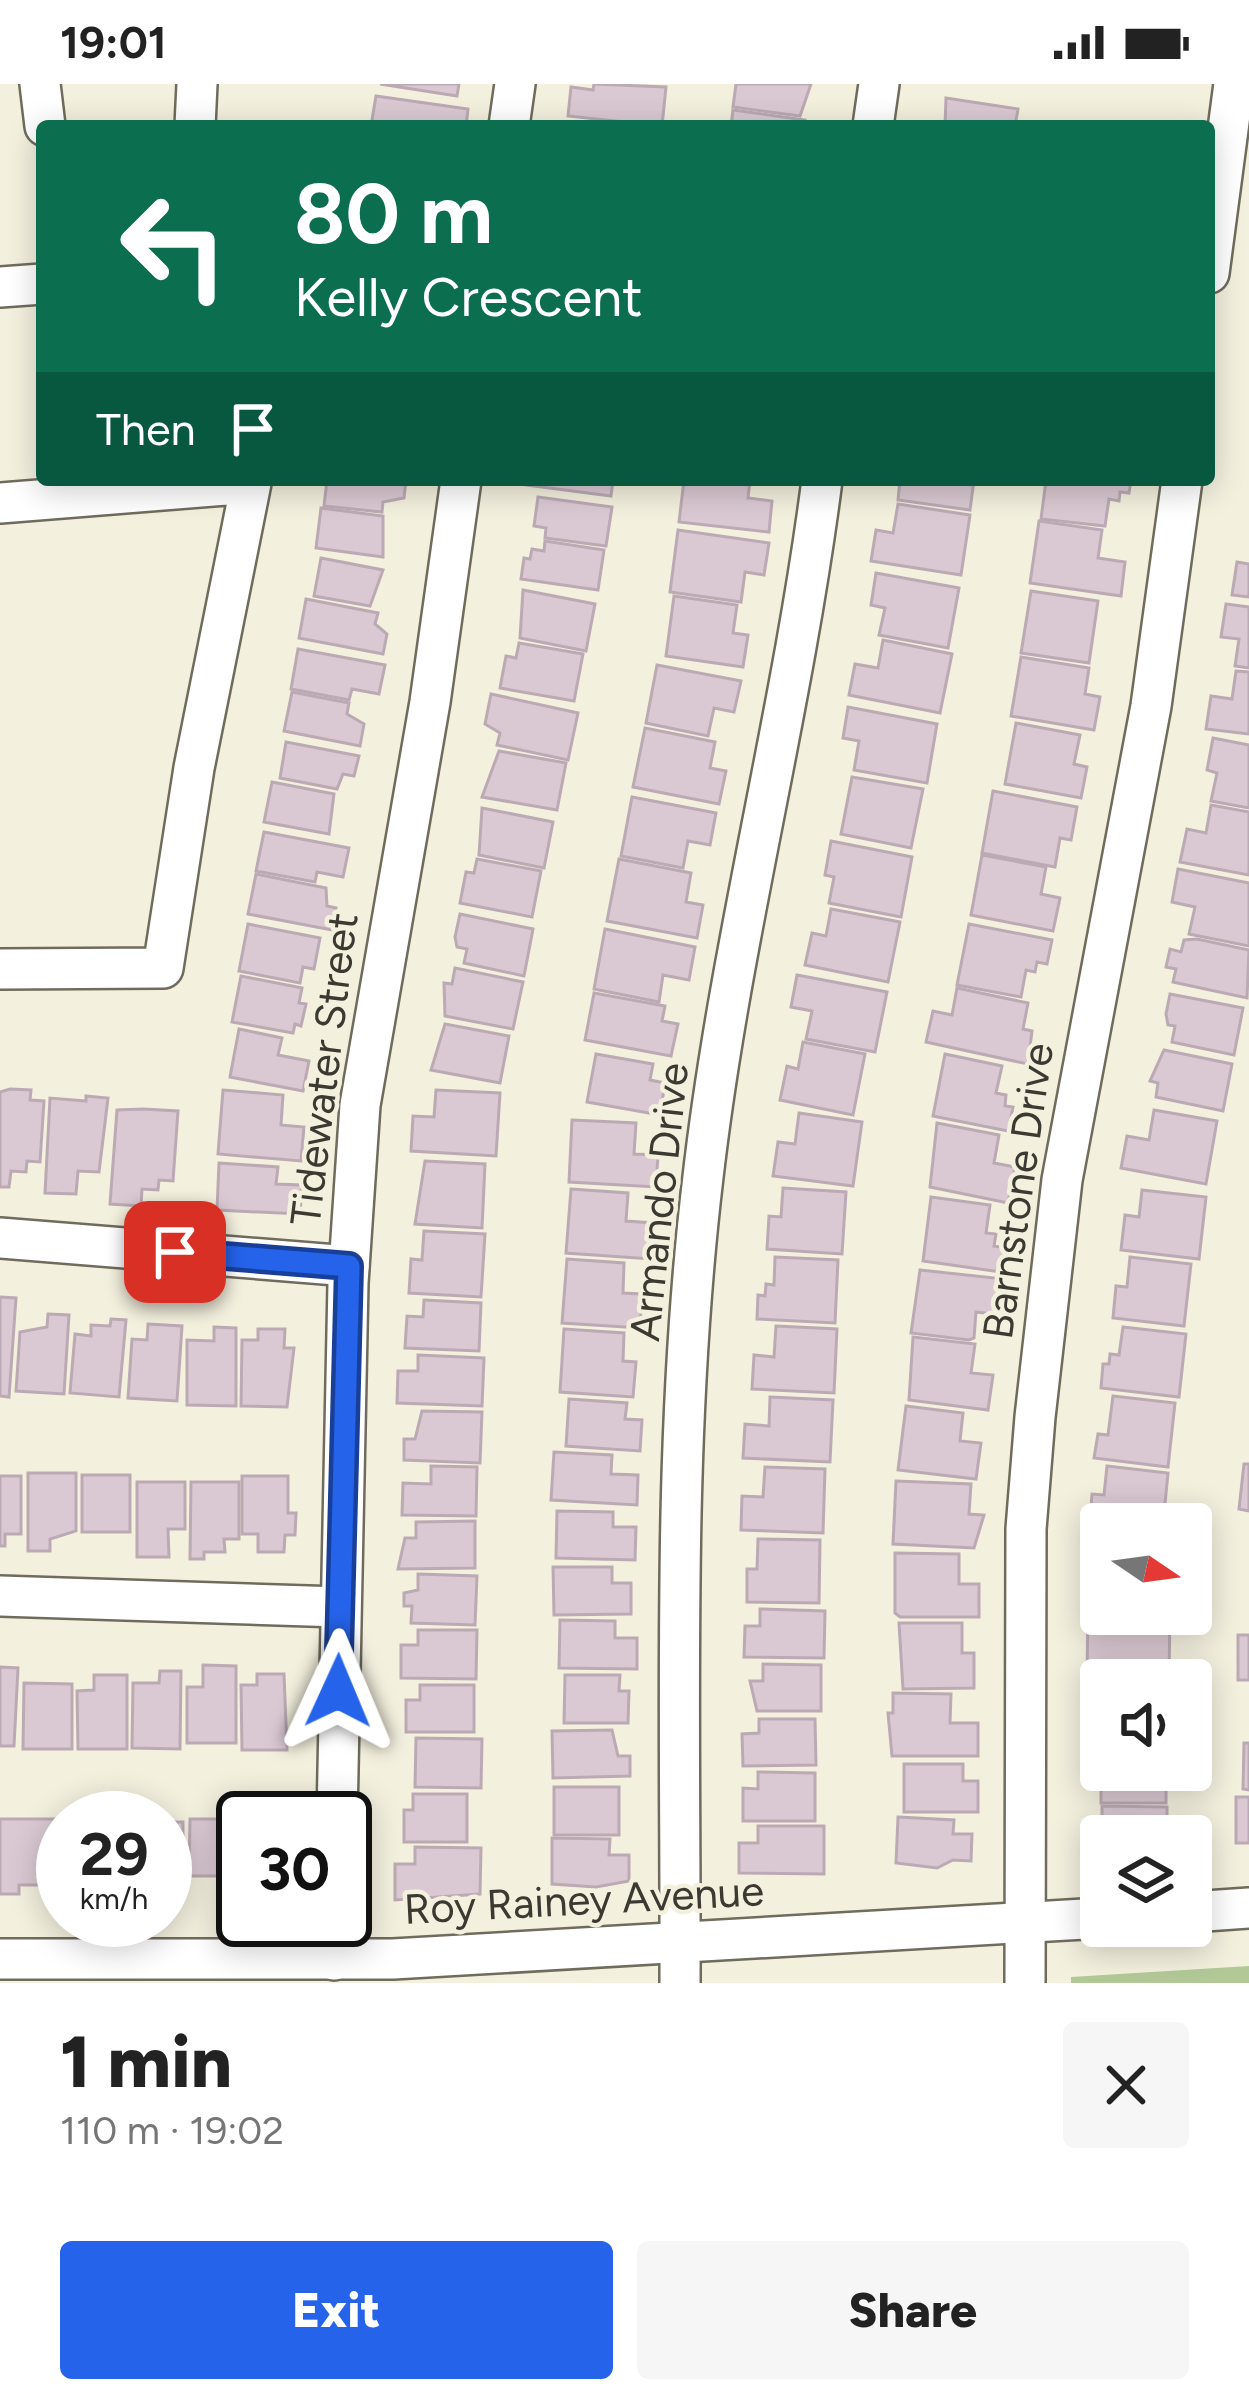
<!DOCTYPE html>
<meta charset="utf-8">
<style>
:root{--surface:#fff;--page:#f6f6f6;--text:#222;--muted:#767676;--accent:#2563eb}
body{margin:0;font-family:Figtree,sans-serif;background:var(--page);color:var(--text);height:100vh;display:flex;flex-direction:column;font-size:45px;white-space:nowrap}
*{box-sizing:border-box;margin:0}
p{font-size:39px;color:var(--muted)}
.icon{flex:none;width:66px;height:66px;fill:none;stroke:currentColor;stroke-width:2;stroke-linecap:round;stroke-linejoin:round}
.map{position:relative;height:1899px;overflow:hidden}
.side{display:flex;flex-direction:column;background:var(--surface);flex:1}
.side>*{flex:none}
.hud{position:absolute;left:36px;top:36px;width:1179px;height:366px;border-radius:12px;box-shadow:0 6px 30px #0003;background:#0b6e4f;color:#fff;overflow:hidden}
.needle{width:78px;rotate:103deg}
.tools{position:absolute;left:1080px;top:1419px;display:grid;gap:24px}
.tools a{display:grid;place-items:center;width:132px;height:132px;border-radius:12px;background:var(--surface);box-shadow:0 6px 30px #0003;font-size:60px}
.speed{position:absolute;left:36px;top:1707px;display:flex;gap:24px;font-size:60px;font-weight:700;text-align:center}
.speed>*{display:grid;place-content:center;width:156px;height:156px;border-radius:50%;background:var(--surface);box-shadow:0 6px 30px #0003;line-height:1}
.speed small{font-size:30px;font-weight:400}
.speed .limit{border:6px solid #111;border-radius:18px;background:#fff;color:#111}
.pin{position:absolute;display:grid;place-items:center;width:102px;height:102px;color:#fff;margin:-51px;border-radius:24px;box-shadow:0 6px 18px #0006}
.me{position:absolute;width:132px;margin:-66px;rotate:1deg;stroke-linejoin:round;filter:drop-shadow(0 0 9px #0008)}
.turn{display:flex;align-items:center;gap:42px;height:252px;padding:0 60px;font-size:54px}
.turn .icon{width:156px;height:156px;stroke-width:2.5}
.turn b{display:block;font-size:84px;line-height:102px}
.then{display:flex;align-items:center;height:114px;padding:0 60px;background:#0003;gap:24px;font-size:45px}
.round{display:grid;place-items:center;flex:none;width:126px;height:126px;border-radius:12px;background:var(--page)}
.head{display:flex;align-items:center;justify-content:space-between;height:204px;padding:0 60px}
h1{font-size:72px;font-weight:800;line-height:90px}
.button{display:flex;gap:24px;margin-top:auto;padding:24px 60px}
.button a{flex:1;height:138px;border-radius:12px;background:var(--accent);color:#fff;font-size:48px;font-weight:800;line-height:138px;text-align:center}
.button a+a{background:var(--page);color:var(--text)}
.status{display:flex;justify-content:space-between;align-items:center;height:84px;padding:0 60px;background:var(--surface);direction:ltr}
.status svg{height:33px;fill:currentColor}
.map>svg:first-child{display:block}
.green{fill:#b2c997}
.building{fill:#dac9d2;stroke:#bbaab4;stroke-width:3}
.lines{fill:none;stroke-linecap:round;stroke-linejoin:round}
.minor-casing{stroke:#6f6c5d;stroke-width:44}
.minor{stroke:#fff;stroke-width:39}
.route-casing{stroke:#184099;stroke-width:30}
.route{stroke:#2563eb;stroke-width:21}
.labels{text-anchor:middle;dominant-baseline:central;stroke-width:9;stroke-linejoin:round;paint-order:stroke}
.street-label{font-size:42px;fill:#3b3932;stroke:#f4f0de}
</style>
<div class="status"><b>19:01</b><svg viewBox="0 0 49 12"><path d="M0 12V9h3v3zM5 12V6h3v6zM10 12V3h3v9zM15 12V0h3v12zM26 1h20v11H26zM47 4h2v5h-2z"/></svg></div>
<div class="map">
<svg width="1249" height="1899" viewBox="0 0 1249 1899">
<rect width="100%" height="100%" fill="#f4f0de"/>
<polygon class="green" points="1249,1882 1249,1899 1071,1899 1071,1893"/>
<g class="building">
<polygon points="380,0 459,0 457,12"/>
<polygon points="594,0 666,3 662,42 568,32 571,3 593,6"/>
<polygon points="736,0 811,0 800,32 733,23"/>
<polygon points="376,12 468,25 466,42 371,42"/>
<polygon points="946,14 1018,25 1015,42 945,42"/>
<polygon points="733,26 805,36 805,42 731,42"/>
<polygon points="327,396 406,396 404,414 383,418 382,428 324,422"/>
<polygon points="526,396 613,396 611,412 526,401"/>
<polygon points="684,396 750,396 748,414 772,417 769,448 679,438"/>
<polygon points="900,396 974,396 970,426 898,416"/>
<polygon points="1046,396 1131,396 1129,409 1120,408 1119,417 1109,415 1105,442 1041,435"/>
<polygon points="538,413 612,423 606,462 545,454 546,444 534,442"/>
<polygon points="898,420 970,431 961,491 871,477 876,446 893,449"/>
<polygon points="321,424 383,432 383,473 316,464"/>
<polygon points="1039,437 1102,446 1098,474 1125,478 1121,512 1030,499"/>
<polygon points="678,446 769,459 764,491 745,488 741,518 670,508"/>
<polygon points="545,457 604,466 598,506 521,495 524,474 530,475 532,465 544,467"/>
<polygon points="321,474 383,486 370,522 314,512"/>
<polygon points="1237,478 1249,480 1249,513 1232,511"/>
<polygon points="876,489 959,504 948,564 879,551 885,524 871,521"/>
<polygon points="523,506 595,520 586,567 520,554"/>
<polygon points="1031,507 1098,517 1089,579 1021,569"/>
<polygon points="674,512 737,521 733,549 748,551 743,583 666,572"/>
<polygon points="306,515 378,529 375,540 387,550 383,570 299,554"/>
<polygon points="1226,520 1249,523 1249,584 1235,582 1239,555 1221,553"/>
<polygon points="883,556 952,570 940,629 849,611 855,580 878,584"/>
<polygon points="519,559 583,570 574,617 500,604 506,572 516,574"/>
<polygon points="298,565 385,581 379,610 352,605 349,616 291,605"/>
<polygon points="1021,573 1089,584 1085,610 1100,613 1094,646 1011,632"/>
<polygon points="657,581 741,597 734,628 714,624 708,652 646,639"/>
<polygon points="1236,587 1249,588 1249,650 1206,645 1211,612 1232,615"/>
<polygon points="292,608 349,619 347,630 364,640 360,662 284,647"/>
<polygon points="491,610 578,629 568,676 497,661 500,649 485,640"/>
<polygon points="848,623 937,640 927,699 854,686 859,657 843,654"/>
<polygon points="1016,639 1080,651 1074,680 1087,683 1081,714 1005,700"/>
<polygon points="645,644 715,658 710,684 726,687 719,720 633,703"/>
<polygon points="1213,654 1249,661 1249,724 1211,717 1217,689 1207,686"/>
<polygon points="286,658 359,672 354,692 343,690 337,705 280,694"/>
<polygon points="499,667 566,679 557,726 482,713"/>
<polygon points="852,693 923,705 911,764 841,750"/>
<polygon points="272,698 334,710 329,750 264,738"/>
<polygon points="993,707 1077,723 1071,756 1060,754 1055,783 982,769"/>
<polygon points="632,713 716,729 710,761 688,757 683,784 621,772"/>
<polygon points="1211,721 1249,728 1249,791 1180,778 1187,745 1206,749"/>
<polygon points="482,724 553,738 544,784 479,771"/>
<polygon points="264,748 349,764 343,793 317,788 315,798 256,787"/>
<polygon points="831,757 912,773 901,833 829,819 834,793 825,791"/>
<polygon points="982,771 1046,783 1041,810 1060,814 1053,847 971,831"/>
<polygon points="477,775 541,787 532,833 460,819 466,788 474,789"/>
<polygon points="619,775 691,789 686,818 703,821 697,854 607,837"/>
<polygon points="1178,785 1249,799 1249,862 1189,850 1195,823 1172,818"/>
<polygon points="256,790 326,804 327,822 336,824 332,846 248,830"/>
<polygon points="831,825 900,838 888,898 805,881 812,849 826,852"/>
<polygon points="460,830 533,845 524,892 464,879 467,865 457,863 455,853"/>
<polygon points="248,840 320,854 314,885 303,883 300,899 239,887"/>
<polygon points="969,840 1052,856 1047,880 1037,878 1035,888 1026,886 1021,913 957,901"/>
<polygon points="605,845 695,863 689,896 663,891 659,918 594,905"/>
<polygon points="1197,855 1249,866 1247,914 1173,898 1176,885 1166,883 1170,865 1181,868 1184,856"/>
<polygon points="455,884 523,898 513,945 445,932 444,899 452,900"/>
<polygon points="797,891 887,908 875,968 806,955 812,927 791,923"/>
<polygon points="241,892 302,904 299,919 306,920 301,942 295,940 293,949 232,938"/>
<polygon points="957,904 1028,919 1023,945 1032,947 1028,980 926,958 933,927 952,931"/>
<polygon points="594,909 665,922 662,937 678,940 671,972 585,956"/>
<polygon points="1170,910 1243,924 1234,971 1172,958 1175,942 1168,941 1166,930"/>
<polygon points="445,940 509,952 500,999 431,986"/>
<polygon points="239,945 282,954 278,971 309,977 303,1007 230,993"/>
<polygon points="803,958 865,970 853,1031 780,1016 787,982 798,985"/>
<polygon points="1164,966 1232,980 1223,1027 1156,1013 1158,999 1150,997"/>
<polygon points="596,970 653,980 650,996 665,999 660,1031 587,1018"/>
<polygon points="945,970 1002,982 996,1009 1006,1011 1005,1022 1013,1023 1008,1047 933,1032"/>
<polygon points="10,1005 31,1006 30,1016 44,1017 40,1078 27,1077 26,1088 11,1087 9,1103 0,1103 0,1008"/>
<polygon points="223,1006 283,1011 281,1041 304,1043 301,1077 218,1070"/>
<polygon points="436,1006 500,1009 496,1072 411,1067 413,1032 434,1033"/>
<polygon points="86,1012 108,1014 99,1088 78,1087 76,1110 45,1109 50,1014 86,1017"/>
<polygon points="143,1025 178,1027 173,1097 159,1096 158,1106 142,1105 141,1122 110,1120 117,1026"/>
<polygon points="1154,1026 1217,1037 1206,1100 1121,1084 1127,1052 1149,1056"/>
<polygon points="799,1029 862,1038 853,1102 773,1092 778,1058 795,1060"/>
<polygon points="572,1036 636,1039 634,1070 658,1071 656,1103 569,1098"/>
<polygon points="937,1039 999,1051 994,1079 1015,1083 1008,1119 930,1103"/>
<polygon points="425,1077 485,1080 482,1144 415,1140"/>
<polygon points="219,1079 278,1083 276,1100 302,1101 300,1130 217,1126"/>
<polygon points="783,1104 846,1108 842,1170 767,1165 769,1132 781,1133"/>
<polygon points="571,1105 628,1109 626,1137 654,1139 651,1175 566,1169"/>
<polygon points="1142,1106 1206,1113 1199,1175 1121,1166 1125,1131 1139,1133"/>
<polygon points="931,1113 990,1121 986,1149 996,1150 994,1162 1005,1164 1001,1188 923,1177"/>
<polygon points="424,1147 485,1150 481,1213 409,1209 411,1175 422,1176"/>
<polygon points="775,1173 838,1176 835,1239 757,1235 758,1211 765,1212 766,1200 774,1201"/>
<polygon points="1130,1173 1191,1180 1184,1242 1113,1234 1116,1202 1127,1203"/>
<polygon points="567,1175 624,1179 623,1209 642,1210 640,1244 562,1239"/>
<polygon points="920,1186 1004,1195 1000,1231 976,1228 974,1254 969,1256 911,1249"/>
<polygon points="0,1213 16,1214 9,1313 0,1312"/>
<polygon points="424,1216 481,1219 479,1267 405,1264 407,1232 423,1233"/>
<polygon points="48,1230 69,1231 64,1310 16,1307 20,1248 47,1243"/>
<polygon points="111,1235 126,1236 119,1313 70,1309 75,1250 91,1252 91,1241 110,1242"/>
<polygon points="148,1240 182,1242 177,1317 128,1314 132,1255 147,1256"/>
<polygon points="776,1242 837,1245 834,1309 752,1305 754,1271 774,1273"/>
<polygon points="214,1243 236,1244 236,1322 187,1321 187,1256 214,1257"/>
<polygon points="1123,1243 1186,1250 1179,1313 1101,1304 1103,1280 1109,1280 1110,1270 1119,1271"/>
<polygon points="258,1245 285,1245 284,1264 294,1264 287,1323 241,1322 242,1256 258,1256"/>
<polygon points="564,1245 624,1249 623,1277 636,1278 633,1313 560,1308"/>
<polygon points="913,1253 975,1260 971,1289 993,1291 988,1326 909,1316"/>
<polygon points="418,1271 484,1274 482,1322 397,1319 398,1287 418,1287"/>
<polygon points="1113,1312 1175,1319 1168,1383 1094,1374 1098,1350 1108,1351"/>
<polygon points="770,1313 833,1316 830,1378 743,1374 745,1340 769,1342"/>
<polygon points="569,1315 627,1319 625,1335 642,1336 640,1367 566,1362"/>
<polygon points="906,1322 963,1329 960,1357 981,1359 976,1395 898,1386"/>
<polygon points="422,1327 482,1328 480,1379 404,1376 404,1355 415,1355"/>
<polygon points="554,1368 612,1371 611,1390 638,1391 637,1421 551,1416"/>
<polygon points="1244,1380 1249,1380 1249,1427 1239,1425"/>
<polygon points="431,1382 477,1383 476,1432 402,1431 403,1399 431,1400"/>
<polygon points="1107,1382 1168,1389 1163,1440 1101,1440 1101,1447 1089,1445 1092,1410 1104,1411"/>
<polygon points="765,1383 825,1385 823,1449 741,1446 742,1412 763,1413"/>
<polygon points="28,1389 76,1389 76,1447 50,1455 50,1467 28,1467"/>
<rect x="82" y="1391" width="48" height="57"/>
<polygon points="0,1392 21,1392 21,1450 5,1450 5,1462 0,1462"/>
<polygon points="242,1392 288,1392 288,1429 296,1429 295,1451 285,1451 284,1468 258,1468 258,1450 242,1450"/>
<polygon points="896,1397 971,1400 969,1430 984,1431 974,1464 893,1460"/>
<polygon points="137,1398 185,1398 185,1445 168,1445 169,1473 137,1473"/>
<polygon points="191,1398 239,1398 239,1455 224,1455 225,1468 204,1468 204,1475 190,1475"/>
<polygon points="557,1427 613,1428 613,1443 636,1443 635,1476 556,1474"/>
<polygon points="475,1437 475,1484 398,1485 405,1454 416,1454 416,1438"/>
<polygon points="758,1455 820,1456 819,1519 747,1518 747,1485 757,1485"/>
<rect x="1092" y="1461" width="9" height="35"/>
<polygon points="895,1469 959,1470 959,1500 979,1500 979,1533 900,1533 895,1529"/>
<polygon points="553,1483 612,1483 612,1499 631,1499 631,1530 554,1531"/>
<polygon points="418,1490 477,1492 475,1541 411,1539 412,1522 404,1522 404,1509 418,1506"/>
<polygon points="760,1525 825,1527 824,1574 744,1573 745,1542 760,1542"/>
<polygon points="1088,1528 1170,1530 1169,1592 1087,1591"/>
<polygon points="560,1536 615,1537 615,1554 637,1554 637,1585 559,1584"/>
<polygon points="899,1539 962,1539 962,1569 974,1569 974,1604 903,1605"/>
<polygon points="418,1546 477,1546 476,1595 401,1594 401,1561 418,1561"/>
<rect x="1238" y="1551" width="11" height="45"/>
<polygon points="763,1580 821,1581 821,1627 757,1627 750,1597 763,1597"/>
<polygon points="203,1581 236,1582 236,1659 187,1659 187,1603 203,1603"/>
<polygon points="0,1583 18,1584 14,1662 0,1662"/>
<polygon points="160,1587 181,1587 180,1665 132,1664 133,1599 159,1599"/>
<polygon points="257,1590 284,1590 287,1666 242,1666 241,1601 257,1601"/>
<polygon points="94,1591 127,1591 127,1665 78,1665 77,1607 94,1606"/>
<polygon points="565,1591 620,1591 619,1607 629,1607 628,1639 564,1639"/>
<polygon points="24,1599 72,1600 72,1665 23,1665"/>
<polygon points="420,1601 474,1601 474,1648 406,1648 406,1616 420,1616"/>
<polygon points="893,1609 951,1610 950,1639 978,1639 978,1672 892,1672 888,1629 893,1629"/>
<rect x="1087" y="1628" width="14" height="32"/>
<polygon points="759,1635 815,1635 816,1681 743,1682 742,1650 759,1649"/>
<polygon points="612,1646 618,1672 630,1672 630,1692 553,1694 552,1647"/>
<polygon points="416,1654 482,1655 481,1704 415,1703"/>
<polygon points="1244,1659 1249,1659 1249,1706 1243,1705"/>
<polygon points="1090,1671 1101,1671 1101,1686 1166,1686 1166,1719 1101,1719 1101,1702 1095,1702 1095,1691 1090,1691"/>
<polygon points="904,1680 963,1680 963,1697 978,1697 978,1728 904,1728"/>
<polygon points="758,1688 815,1689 815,1737 743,1737 743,1704 758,1705"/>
<rect x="554" y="1703" width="65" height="48"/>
<polygon points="413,1710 467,1710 467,1758 404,1758 404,1726 413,1726"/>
<rect x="1236" y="1713" width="13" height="46"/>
<polygon points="1102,1722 1167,1723 1167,1752 1101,1752 1101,1765 1091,1765 1091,1739 1102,1739"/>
<polygon points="898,1733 954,1736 953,1750 972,1750 971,1777 953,1776 937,1784 896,1779"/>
<polygon points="0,1735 63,1735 63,1812 44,1812 44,1801 19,1801 19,1810 0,1810"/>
<polygon points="190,1735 238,1735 237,1792 189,1792"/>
<rect x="165" y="1738" width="18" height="57"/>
<polygon points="758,1742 824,1742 824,1790 739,1789 739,1759 758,1759"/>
<polygon points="552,1754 610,1755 609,1771 629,1771 629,1797 596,1803 552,1800"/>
<polygon points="415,1763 481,1764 480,1810 395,1816 395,1780 415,1780"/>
</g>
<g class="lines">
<g class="minor-casing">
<g id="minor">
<polyline points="40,0 45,42"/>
<polyline points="195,42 197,0"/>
<polyline points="509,42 515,0"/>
<polyline points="873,42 879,0"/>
<polyline points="1209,189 1234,0"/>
<polyline points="0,203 42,200"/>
<polyline points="0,419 251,399 194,684 163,884 0,885"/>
<polyline points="0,1154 349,1182"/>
<polyline points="0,1512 340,1523"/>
<polyline points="337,1734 348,1199 360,1021 430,618 461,396"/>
<polyline points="1191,1828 1249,1824"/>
<polyline points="0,1875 393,1875 1101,1834"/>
<polyline points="334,1876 335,1836"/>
<path d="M680,1899C681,1631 671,1360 703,1093C730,859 792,630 822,396"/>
<polyline points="1025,1899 1026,1445 1035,1333 1062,1096 1151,622 1182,396"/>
</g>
</g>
<use href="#minor" class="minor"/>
</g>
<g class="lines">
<g class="route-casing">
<polyline id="route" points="175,1168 349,1182 338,1607"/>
</g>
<use href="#route" class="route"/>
</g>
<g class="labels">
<g class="street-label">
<text transform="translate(324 985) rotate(-83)">Tidewater Street</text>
<text transform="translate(1018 1107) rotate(-82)">Barnstone Drive</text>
<text transform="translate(659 1118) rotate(-84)">Armando Drive</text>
<text transform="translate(584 1816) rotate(-3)">Roy Rainey Avenue</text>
</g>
</g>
</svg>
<div class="tools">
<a><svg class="needle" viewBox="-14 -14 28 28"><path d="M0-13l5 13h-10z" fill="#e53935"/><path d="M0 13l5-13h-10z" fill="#767676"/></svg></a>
<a><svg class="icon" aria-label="sound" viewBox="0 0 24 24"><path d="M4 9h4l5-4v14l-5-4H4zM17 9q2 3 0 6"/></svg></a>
<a><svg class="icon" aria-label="layers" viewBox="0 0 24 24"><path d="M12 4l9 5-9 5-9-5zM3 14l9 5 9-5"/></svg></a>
</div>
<div class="speed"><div>29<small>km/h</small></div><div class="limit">30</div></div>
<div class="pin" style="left:175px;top:1168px;background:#d93025"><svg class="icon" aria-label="arrive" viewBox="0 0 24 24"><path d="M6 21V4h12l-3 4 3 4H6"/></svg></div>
<svg class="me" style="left:338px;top:1607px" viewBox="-20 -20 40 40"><path d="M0-17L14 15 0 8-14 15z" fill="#2563eb" stroke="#fff" stroke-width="4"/></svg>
<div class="hud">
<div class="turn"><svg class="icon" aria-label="left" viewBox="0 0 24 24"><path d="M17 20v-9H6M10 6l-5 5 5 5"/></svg><div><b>80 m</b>Kelly Crescent</div></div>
<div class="then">Then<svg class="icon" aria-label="arrive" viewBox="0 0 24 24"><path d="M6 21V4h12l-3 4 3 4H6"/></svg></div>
</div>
</div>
<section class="side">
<div class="head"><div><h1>1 min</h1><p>110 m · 19:02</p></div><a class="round"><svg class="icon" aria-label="close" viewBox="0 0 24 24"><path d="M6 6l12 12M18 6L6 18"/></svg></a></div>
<div class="button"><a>Exit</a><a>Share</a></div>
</section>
